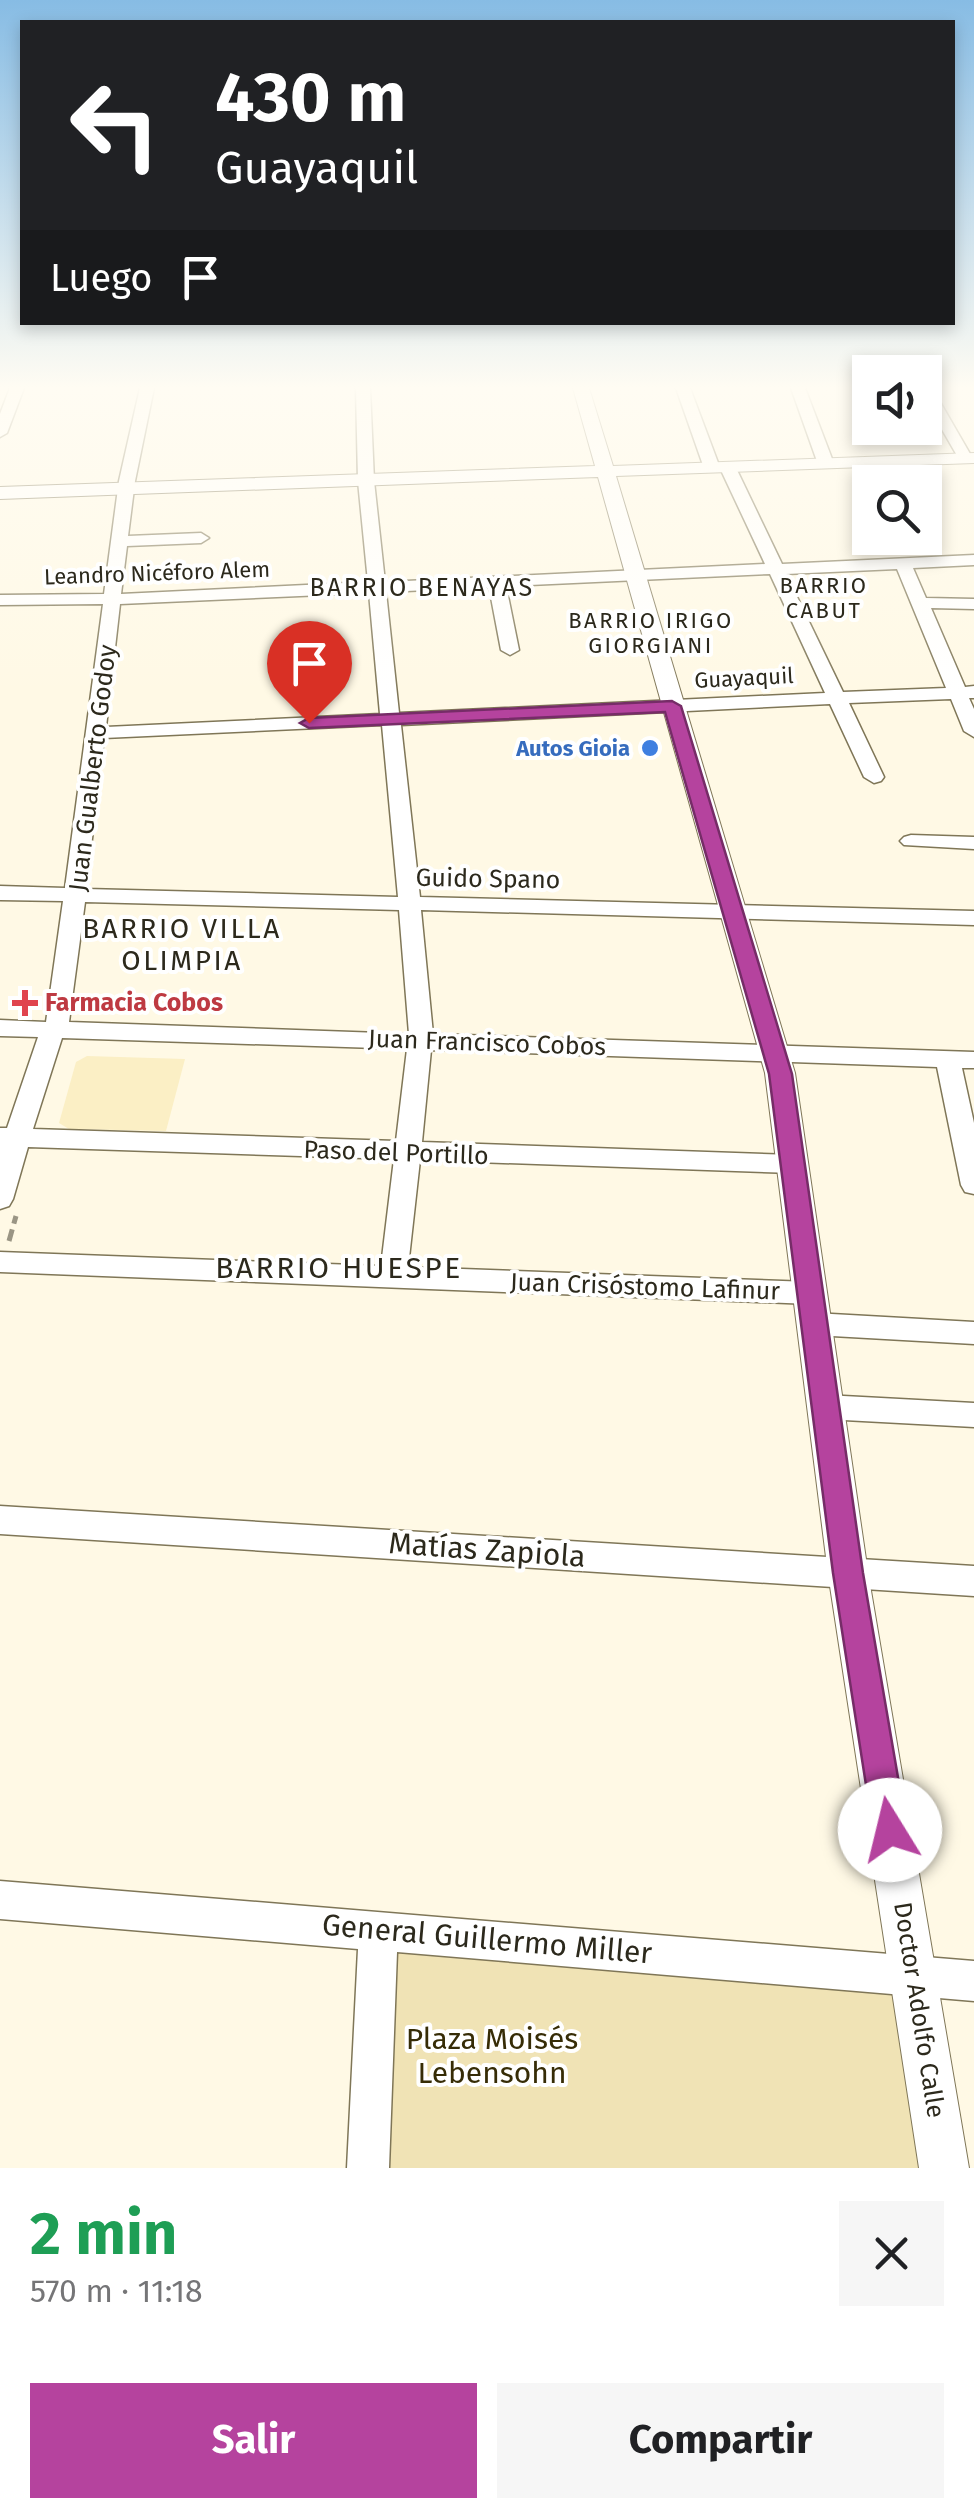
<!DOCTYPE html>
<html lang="es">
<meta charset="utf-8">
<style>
:root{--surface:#fff;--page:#f6f6f6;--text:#202124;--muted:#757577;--accent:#b5439e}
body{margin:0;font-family:"Fira Sans",sans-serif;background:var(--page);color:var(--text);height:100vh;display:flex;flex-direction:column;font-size:38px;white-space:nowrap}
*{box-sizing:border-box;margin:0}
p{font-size:32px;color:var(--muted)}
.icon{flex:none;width:55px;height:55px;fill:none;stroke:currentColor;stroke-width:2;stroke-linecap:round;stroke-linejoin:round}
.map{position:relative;height:2168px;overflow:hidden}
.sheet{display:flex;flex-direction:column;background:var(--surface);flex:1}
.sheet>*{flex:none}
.top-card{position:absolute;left:20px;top:20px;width:935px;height:305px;border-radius:0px;box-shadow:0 5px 15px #0003;background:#202124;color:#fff;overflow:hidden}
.fabs{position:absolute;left:852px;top:355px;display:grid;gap:20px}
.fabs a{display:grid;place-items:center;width:90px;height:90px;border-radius:0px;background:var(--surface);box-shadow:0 5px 15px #0003;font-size:50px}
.pin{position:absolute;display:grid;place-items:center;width:85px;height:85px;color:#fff;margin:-102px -42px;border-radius:50% 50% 50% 0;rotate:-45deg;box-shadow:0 0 10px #0007}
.pin .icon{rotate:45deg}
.me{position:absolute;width:110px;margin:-55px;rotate:351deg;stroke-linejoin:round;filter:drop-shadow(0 0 8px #0008)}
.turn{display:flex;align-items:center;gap:35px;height:210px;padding:0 30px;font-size:45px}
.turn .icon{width:130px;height:130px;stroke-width:2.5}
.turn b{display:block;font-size:70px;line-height:85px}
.then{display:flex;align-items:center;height:95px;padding:0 30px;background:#0003;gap:20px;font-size:38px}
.round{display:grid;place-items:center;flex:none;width:105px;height:105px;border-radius:0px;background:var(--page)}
.summary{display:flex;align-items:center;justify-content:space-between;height:170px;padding:0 30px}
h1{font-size:60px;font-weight:700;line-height:75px;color:#1e9e55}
.cta{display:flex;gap:20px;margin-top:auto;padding:20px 30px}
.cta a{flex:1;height:115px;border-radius:0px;background:var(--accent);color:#fff;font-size:40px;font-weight:700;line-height:115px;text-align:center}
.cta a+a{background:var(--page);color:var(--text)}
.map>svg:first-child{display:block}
.built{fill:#fbefc5}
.green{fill:#f0e3b5}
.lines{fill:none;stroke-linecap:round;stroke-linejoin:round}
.minor-casing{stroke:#7f7657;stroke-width:3}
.major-casing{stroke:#7f7657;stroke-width:2}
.path{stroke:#9a9584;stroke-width:5;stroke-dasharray:12 6;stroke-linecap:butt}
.minor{fill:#fff;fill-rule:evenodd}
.major{fill:#fff;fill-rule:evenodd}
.route{fill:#b5439e;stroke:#762c67;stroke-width:2.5}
.shop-dot{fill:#3f7fe0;stroke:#fff;stroke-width:4}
.health-dot{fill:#e0444e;stroke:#fff;stroke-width:4}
.labels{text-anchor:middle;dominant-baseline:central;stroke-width:8;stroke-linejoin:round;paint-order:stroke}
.far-street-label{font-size:22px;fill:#2c291c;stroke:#fff}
.far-neighbourhood-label{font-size:22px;letter-spacing:2.5px;fill:#2c291c;stroke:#fff}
.far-shop-label{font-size:22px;font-weight:bold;fill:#366cbe;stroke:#fff;text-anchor:end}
.far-quarter-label{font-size:25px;letter-spacing:2.5px;fill:#2c291c;stroke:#fff}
.street-label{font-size:25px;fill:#2c291c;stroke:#fff}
.health-label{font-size:25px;font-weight:bold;fill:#be3a42;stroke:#fff;text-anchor:start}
.neighbourhood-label{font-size:28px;letter-spacing:2.5px;fill:#2c291c;stroke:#fff}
.quarter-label{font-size:30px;letter-spacing:2.5px;fill:#2c291c;stroke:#fff}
.near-street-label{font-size:30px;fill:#2c291c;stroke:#fff}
.near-park-label{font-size:30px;fill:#362c06;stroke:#fff}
</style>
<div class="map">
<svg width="974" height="2168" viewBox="0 0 974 2168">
<rect width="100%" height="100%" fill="#fff9e5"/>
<polygon class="built" points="87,1056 185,1059 166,1131 69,1129 59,1123 76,1062"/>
<polygon class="green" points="382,1936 909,1980 939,2168 372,2168"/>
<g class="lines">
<g class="minor-casing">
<g id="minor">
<polygon points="10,388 24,388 7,433 0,437 0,414"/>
<path d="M140,388H154L135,481L128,536L201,533L209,538L201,543L127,546L121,594L368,582L358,481L356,388H370L374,481L385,582L765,564L720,468L728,463L736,468L782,564L974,555V565L913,568L926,598L974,599V609L931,608L965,687L974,686V698H969L974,709V737L964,731L951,699L849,703L884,777L881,781L874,783L864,777L830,704L401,725L420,897L974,911V925L421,910L433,1034L974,1052V1068H962L974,1123V1194L965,1192L961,1185L937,1067L431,1050L422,1142L793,1155L802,1157L806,1164L802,1171L793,1173L420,1160L408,1267L810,1282L820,1285L824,1293L820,1301L810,1304L0,1272V1252L381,1266L394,1159L28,1147L13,1199L9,1206L0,1209V1128H7L38,1037L0,1036V1020L46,1022L63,901L0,900V886L65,888L103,604L0,605V595L104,594L119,481ZM897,569L946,688L843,692L786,574ZM770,574L825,693L399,713L386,592L489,587L501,650L510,655L519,650L506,586ZM369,593L380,714L106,727L120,604ZM382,725L398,897L86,889L104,738ZM85,902L399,910L409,1034L69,1022ZM62,1038L407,1049L396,1141L33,1129Z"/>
<polygon points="676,388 690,388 720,468 717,471 704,468"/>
<polygon points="791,388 805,388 834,464 831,467 818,464"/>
<polygon points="925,388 932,388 973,459 971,462 959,459 925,400"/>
<polygon points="911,835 974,837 974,849 904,845 900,841 904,837"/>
<polygon points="814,1313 974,1322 974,1344 814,1335 804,1332 800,1324 804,1316"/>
<polygon points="825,1395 974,1403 974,1427 825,1419 814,1416 810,1407 814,1398"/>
<polygon points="0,1506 974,1566 974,1596 0,1534"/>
<polygon points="0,1881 974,1961 974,2001 397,1952 389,2168 347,2168 358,1949 0,1919"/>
</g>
</g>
<g class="major-casing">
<polygon id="major" points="573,388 589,388 613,466 974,453 974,463 616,476 795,1073 868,1573 969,2168 919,2168 828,1573 765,1073 598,477 0,499 0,487 595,466"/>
</g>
<polyline class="path" points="9,1241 16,1216"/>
<use href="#minor" class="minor"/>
<use href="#major" class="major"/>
</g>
<linearGradient id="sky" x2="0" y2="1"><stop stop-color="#87bce4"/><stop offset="0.56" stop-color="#fffcf3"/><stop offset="1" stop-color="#fffcf3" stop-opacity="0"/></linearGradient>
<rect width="974" height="692" fill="url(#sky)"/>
<polygon class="route" points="672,701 681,706 792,1074 863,1573 907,1830 902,1841 890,1846 878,1841 873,1830 833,1573 769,1074 665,712 309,728 300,723 309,718"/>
<circle class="shop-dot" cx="650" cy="748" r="10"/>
<path class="health-dot" d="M20 988h10v10h10v10h-10v10h-10v-10h-10v-10h10z"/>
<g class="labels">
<g class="far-street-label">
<text transform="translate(157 573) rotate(-2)">Leandro Nicéforo Alem</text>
<text transform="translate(744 678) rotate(-3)">Guayaquil</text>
</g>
<g class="far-neighbourhood-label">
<text x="824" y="585">BARRIO<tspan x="824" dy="25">CABUT</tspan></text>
<text x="651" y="620">BARRIO IRIGO<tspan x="651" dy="25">GIORGIANI</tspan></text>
</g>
<g class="far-shop-label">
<text x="630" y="748">Autos Gioia</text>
</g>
<g class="far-quarter-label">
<text x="422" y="588">BARRIO BENAYAS</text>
</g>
<g class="street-label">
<text transform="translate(93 768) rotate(-83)">Juan Gualberto Godoy</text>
<text transform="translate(488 879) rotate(1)">Guido Spano</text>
<text transform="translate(487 1043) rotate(2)">Juan Francisco Cobos</text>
<text transform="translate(396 1153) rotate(2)">Paso del Portillo</text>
<text transform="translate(645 1287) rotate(2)">Juan Crisóstomo Lafinur</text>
<text transform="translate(919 2010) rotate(81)">Doctor Adolfo Calle</text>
</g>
<g class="health-label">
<text x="45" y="1003">Farmacia Cobos</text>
</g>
<g class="neighbourhood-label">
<text x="182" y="928">BARRIO VILLA<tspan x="182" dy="32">OLIMPIA</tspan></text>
</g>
<g class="quarter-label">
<text x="339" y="1268">BARRIO HUESPE</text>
</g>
<g class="near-street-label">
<text transform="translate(487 1550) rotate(4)">Matías Zapiola</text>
<text transform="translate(487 1939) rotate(5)">General Guillermo Miller</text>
</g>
<g class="near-park-label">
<text x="492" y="2039">Plaza Moisés<tspan x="492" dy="34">Lebensohn</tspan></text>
</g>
</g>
</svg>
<div class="fabs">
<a><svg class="icon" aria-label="sound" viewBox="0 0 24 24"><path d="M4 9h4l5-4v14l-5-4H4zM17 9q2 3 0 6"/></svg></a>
<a><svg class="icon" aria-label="search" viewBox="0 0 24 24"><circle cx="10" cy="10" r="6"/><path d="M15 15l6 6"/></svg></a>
</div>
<div class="pin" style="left:309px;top:723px;background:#d93025"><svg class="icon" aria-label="arrive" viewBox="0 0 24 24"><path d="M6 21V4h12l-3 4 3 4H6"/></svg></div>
<svg class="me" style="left:890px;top:1830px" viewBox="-20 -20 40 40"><circle r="19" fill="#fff"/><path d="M0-13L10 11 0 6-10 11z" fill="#b5439e"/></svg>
<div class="top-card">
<div class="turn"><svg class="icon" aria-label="left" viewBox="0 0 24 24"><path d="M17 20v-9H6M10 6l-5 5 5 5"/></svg><div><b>430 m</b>Guayaquil</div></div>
<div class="then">Luego<svg class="icon" aria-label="arrive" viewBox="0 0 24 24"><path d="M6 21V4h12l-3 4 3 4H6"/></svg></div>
</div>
</div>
<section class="sheet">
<div class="summary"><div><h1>2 min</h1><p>570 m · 11:18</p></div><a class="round"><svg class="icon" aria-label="close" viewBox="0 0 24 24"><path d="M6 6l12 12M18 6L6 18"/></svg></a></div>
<div class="cta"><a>Salir</a><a>Compartir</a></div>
</section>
